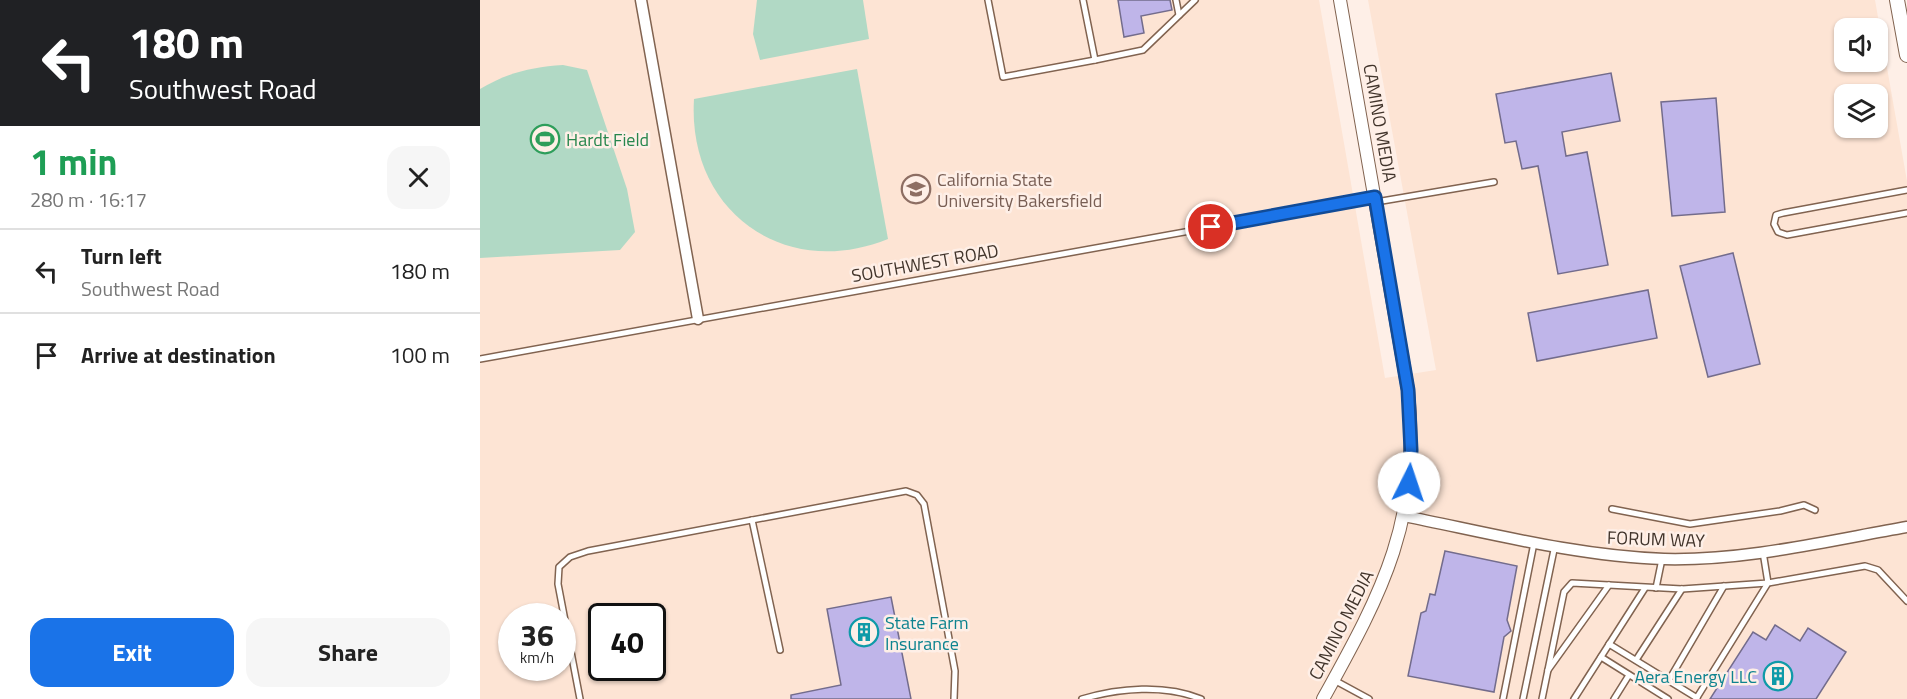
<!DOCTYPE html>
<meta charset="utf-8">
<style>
:root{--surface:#fff;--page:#f6f6f6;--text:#222;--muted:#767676;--line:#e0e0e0;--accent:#1a73e8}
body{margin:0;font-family:"Titillium Web",sans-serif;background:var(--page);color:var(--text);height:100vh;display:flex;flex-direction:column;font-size:22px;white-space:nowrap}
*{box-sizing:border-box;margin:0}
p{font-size:20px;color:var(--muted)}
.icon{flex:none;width:33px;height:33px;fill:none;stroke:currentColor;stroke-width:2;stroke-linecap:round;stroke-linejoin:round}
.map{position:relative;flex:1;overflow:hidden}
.panel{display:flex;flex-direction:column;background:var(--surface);width:480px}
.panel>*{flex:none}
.guide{background:#202124;color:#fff;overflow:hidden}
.controls{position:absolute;left:1354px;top:18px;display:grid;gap:12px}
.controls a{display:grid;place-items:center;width:54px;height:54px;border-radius:12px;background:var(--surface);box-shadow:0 2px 4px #0004;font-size:30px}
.speed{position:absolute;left:18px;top:603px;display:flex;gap:12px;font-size:30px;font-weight:700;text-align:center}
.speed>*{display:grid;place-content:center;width:78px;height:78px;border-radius:50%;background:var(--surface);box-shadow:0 2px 4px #0004;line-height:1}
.speed small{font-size:15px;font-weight:400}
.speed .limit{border:3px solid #111;border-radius:9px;background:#fff;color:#111}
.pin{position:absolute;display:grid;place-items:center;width:51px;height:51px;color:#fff;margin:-26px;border:3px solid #fff;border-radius:50%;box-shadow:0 2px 6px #0007}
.me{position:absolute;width:66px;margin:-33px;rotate:4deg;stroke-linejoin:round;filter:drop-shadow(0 0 4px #0008)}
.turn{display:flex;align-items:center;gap:21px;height:126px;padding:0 30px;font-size:27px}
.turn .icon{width:78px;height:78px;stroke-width:2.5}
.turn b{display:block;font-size:42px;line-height:51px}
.round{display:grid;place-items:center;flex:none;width:63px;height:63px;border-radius:18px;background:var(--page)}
.overview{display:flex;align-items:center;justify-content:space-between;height:102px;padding:0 30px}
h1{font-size:36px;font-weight:700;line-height:45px;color:#1e9e55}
.cta{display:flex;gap:12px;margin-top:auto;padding:12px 30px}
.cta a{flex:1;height:69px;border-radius:18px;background:var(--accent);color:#fff;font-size:24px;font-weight:700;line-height:69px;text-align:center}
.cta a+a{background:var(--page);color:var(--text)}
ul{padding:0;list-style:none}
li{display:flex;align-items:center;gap:18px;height:84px;padding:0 30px;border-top:2px solid var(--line)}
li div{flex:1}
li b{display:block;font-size:22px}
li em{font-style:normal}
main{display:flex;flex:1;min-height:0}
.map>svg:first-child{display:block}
.built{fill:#fde4d4;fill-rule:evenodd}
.green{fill:#b1d9c5}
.building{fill:#bfb5e9;stroke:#736c8c;stroke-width:1.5}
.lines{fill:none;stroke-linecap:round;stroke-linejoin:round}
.service-casing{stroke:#816350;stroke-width:8}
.minor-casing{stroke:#816350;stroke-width:13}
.tertiary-casing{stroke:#816350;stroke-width:14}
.secondary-casing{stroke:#816350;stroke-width:16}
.service{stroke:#fff;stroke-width:5}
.minor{stroke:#fff;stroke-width:10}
.tertiary{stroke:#fff;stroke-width:12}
.secondary{stroke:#fff;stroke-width:14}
.route-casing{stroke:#114b97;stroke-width:15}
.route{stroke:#1a73e8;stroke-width:10}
.labels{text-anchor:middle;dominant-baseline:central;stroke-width:5;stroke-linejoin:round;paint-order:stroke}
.street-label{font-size:18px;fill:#41342b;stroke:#feefe7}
.leisure-label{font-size:18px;fill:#27864d;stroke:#feefe7;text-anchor:start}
.education-label{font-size:18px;fill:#785e54;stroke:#feefe7;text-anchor:start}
.culture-label{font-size:18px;fill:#0d838f;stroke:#feefe7;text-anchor:start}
</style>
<main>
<section class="panel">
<div class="guide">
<div class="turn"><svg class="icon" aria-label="left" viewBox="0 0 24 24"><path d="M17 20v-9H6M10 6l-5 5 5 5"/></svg><div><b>180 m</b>Southwest Road</div></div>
</div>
<div class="overview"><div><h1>1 min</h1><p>280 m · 16:17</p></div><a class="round"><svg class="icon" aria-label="close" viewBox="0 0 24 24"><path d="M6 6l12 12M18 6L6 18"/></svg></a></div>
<ul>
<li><svg class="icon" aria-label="left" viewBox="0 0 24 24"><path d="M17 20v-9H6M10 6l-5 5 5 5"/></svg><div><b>Turn left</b><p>Southwest Road</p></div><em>180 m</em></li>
<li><svg class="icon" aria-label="arrive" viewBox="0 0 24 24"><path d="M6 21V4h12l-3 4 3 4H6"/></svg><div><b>Arrive at destination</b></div><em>100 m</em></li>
</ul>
<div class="cta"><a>Exit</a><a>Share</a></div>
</section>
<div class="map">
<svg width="1427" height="699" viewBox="0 0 1427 699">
<rect width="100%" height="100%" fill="#feefe7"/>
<path class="built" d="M0,0H839L905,378L956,370L888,0H1395L1427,181V699H0ZM1365,28H1398V62H1365ZM1365,94H1398V128H1365ZM32,616H82V668H32ZM122,616H172V668H122Z"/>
<g class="green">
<polygon points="277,0 383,0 389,39 280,60 273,34"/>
<path d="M83,65L107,70L147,189L155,232L140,250L0,258V89C27,73 51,67 83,65Z"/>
<path d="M377,69L408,239C304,281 207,211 214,99Z"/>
</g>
<g class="building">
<polygon points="638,0 690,0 692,10 661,16 664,33 644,37"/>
<polygon points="1131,73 1140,121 1082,132 1086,156 1107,152 1128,265 1078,274 1058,166 1042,169 1036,141 1025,143 1016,94"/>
<polygon points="1236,98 1245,212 1192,216 1181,102"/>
<polygon points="1253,253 1280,364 1228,377 1200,266"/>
<polygon points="1168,290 1177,338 1057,361 1048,313"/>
<polygon points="965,551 1037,566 1027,620 1031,631 1024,637 1014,692 928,676 941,613 946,611 950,594 955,595"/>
<polygon points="411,597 431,699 311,699 311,695 361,685 347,609"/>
<polygon points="1295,625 1320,641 1328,628 1366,652 1336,699 1230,699 1273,632 1286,640"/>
</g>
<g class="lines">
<g class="service-casing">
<g id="service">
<polyline points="508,0 523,77 615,60"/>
<polyline points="603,0 615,60 663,50 715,0"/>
<polyline points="696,0 699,15"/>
<polyline points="1427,190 1303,213 1296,215 1294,224 1298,232 1307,235 1427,213"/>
<polyline points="896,202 1014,182"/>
<polyline points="0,359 893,198"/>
<polyline points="1132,509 1210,524 1300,511 1324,505 1335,510"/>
<polyline points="272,520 300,650"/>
<polyline points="1176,588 1182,559"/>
<polyline points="1129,644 1217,698"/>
<polyline points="1121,657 1188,699"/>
<polyline points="1156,660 1202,589"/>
<polyline points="1068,670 1129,585"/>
<polyline points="854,680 889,699"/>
<polyline points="1189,680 1244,586"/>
<polyline points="100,699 78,584 79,567 90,557 108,551 426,491 437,495 444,504 475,671 474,699"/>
<path d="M602,699C639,688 685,684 721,699"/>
<polyline points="1023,699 1054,543"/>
<polyline points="1043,699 1075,545"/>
<polyline points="1062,699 1084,592 1092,583 1202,589 1288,583 1283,552"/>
<polyline points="1094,699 1165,588"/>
<polyline points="1134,699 1149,675"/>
<polyline points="1216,699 1288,583 1385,566 1398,570 1427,601"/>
</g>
</g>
<g class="minor-casing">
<g id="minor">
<polyline points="161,0 218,319"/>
<path d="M924,516C1009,533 1097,556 1184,559C1265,561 1347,541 1427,527"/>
</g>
</g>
<g class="tertiary-casing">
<path id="tertiary" d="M843,699C904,589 941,520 928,390L860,0"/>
</g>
<g class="secondary-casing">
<polyline id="secondary" points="1417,0 1427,55"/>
</g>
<use href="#service" class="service"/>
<use href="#minor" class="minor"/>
<use href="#tertiary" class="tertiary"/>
<use href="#secondary" class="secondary"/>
</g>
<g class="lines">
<g class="route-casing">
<polyline id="route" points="731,227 895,197 928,390 931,450 929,483"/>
</g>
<use href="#route" class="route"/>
</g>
<defs>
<g id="stadium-ring" transform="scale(1.5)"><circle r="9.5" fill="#feefe7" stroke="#2e9e5b" stroke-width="1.5"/><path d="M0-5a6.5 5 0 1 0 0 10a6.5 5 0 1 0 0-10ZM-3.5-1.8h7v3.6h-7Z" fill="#2e9e5b"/></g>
<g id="university-ring" transform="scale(1.5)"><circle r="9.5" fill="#feefe7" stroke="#8d6e63" stroke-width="1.5"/><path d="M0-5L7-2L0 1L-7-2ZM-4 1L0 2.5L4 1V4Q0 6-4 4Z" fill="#8d6e63"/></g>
<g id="building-ring" transform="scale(1.5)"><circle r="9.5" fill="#feefe7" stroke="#0f9aa8" stroke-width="1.5"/><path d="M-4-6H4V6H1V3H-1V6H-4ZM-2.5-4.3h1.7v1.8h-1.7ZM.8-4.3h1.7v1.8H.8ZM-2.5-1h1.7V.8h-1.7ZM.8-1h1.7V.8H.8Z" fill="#0f9aa8"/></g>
</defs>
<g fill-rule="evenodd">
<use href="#stadium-ring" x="65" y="139"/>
<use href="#university-ring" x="436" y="189"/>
<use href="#building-ring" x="384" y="632"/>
<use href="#building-ring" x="1298" y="676"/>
</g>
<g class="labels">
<g class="street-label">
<text transform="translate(900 123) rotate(80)">CAMINO MEDIA</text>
<text transform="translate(445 263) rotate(-10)">SOUTHWEST ROAD</text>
<text transform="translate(1176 539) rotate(2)">FORUM WAY</text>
<text transform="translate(861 625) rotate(-63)">CAMINO MEDIA</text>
</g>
<g class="leisure-label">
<text x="86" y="139">Hardt Field</text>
</g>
<g class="education-label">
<text x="457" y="179">California State<tspan x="457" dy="21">University Bakersfield</tspan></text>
</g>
<g class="culture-label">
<text x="405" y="622">State Farm<tspan x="405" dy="21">Insurance</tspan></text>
<text x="1277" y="676" text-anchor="end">Aera Energy LLC</text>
</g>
</g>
</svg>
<div class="controls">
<a><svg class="icon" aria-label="sound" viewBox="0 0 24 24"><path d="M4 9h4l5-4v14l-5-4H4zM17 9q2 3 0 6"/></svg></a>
<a><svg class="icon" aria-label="layers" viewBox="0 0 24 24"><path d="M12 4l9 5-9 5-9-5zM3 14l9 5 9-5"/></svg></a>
</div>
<div class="speed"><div>36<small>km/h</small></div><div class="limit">40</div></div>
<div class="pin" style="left:731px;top:227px;background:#d93025"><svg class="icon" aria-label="arrive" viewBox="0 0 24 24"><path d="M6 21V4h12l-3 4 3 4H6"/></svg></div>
<svg class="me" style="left:929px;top:483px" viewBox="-20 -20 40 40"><circle r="19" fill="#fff"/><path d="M0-13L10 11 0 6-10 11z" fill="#1a73e8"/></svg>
</div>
</main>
